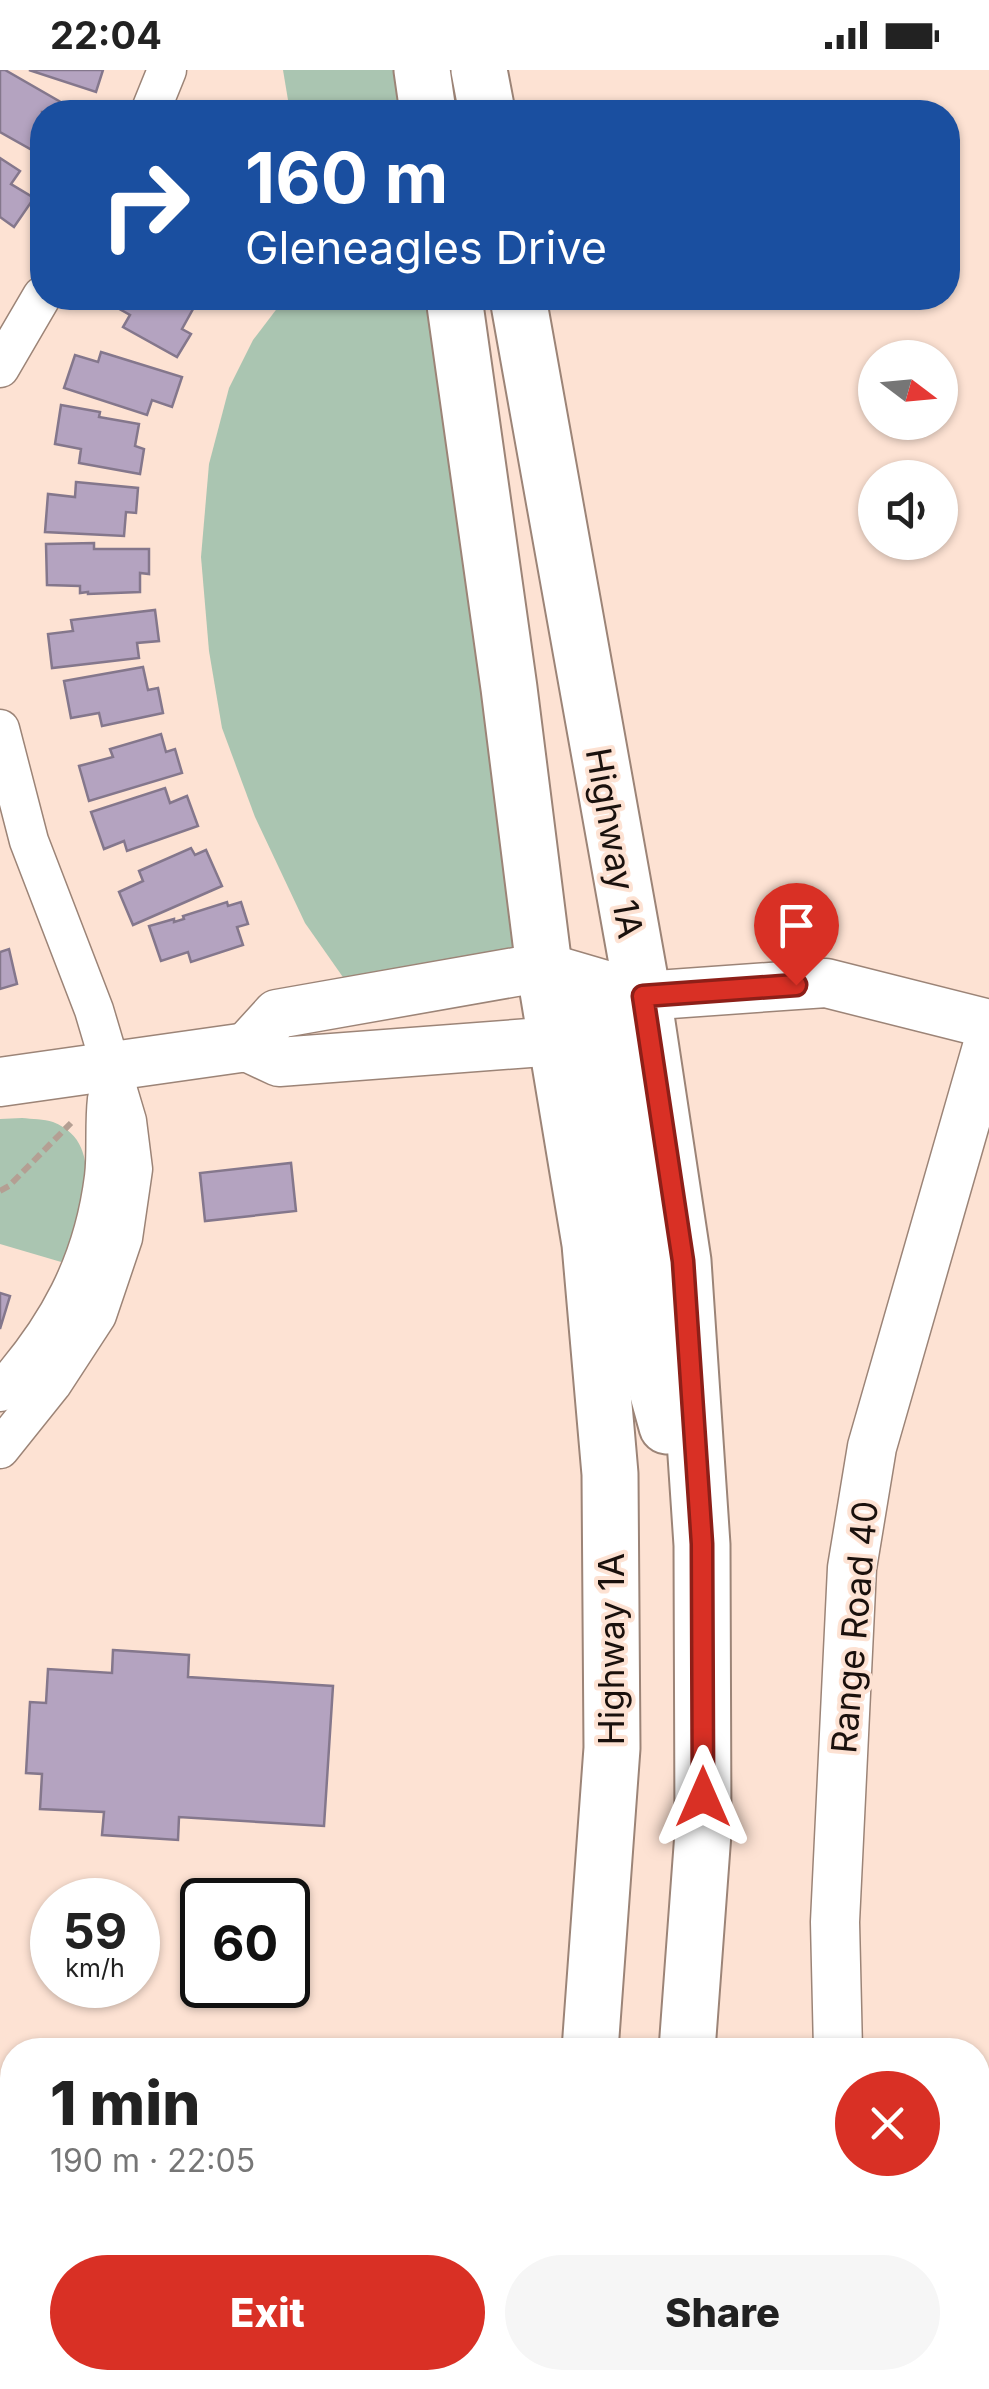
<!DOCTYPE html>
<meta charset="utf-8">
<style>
:root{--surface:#fff;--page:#f6f6f6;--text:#222;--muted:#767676;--accent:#d93025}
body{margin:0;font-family:Inter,sans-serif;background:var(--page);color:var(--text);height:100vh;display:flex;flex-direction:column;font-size:38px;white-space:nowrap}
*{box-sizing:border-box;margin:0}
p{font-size:32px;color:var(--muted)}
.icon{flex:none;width:55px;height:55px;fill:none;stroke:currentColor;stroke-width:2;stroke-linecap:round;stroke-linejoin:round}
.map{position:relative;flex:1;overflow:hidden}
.sheet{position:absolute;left:0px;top:1968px;width:990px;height:352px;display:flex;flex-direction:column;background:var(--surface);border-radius:40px 40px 0 0;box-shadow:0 2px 8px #0004}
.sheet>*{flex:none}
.top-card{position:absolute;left:30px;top:30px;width:930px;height:210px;border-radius:40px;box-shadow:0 2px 8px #0004;background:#1a4fa0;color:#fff;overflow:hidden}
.needle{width:65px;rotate:106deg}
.buttons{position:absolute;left:858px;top:270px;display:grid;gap:20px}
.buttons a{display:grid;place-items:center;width:100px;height:100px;border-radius:50%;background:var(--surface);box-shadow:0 2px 8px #0004;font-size:50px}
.speed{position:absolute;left:30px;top:1808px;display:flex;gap:20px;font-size:50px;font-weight:700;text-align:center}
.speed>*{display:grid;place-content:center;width:130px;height:130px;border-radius:50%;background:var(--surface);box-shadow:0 2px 8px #0004;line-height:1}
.speed small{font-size:25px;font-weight:400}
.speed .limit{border:5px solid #111;border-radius:15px;background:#fff;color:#111}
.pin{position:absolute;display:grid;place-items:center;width:85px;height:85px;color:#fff;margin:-102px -42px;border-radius:50% 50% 50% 0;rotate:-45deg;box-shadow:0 0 10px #0007}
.pin .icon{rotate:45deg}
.me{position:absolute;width:110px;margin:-55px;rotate:0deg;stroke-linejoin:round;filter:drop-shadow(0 0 8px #0008)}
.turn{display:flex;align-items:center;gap:35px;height:210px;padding:0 50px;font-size:45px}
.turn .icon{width:130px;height:130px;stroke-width:2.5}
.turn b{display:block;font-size:70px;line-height:85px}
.round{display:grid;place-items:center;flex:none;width:105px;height:105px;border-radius:52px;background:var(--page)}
.overview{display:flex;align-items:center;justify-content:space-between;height:170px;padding:0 50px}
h1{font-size:60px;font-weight:800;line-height:75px}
.primary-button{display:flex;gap:20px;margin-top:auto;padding:20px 50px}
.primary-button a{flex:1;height:115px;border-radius:60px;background:var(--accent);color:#fff;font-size:40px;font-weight:800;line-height:115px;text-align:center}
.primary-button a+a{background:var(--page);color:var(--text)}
.status{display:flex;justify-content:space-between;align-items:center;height:70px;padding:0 50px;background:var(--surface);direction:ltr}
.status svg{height:28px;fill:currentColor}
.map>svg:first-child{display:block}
.green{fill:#aac5b1}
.building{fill:#b4a3c0;stroke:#84778c;stroke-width:2.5}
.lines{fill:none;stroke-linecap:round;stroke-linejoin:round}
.minor-casing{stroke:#9c8477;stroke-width:41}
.tertiary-casing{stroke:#9c8477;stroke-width:51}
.primary-casing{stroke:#9c8477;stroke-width:59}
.path{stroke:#b49f93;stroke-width:6;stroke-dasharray:10 5;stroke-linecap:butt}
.minor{stroke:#fff;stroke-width:38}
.tertiary{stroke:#fff;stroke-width:48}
.primary{stroke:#fff;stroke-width:55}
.route-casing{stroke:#8d1f18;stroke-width:25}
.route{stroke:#d93025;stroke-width:18}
.labels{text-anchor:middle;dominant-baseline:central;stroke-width:8;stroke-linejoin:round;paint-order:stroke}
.street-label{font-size:35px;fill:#1a110d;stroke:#fde2d3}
</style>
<div class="status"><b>22:04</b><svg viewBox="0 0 49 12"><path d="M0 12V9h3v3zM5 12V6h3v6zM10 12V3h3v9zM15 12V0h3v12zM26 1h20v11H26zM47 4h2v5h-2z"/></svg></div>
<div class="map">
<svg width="989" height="2319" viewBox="0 0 989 2319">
<rect width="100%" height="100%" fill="#fde2d3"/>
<g class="green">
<polygon points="283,0 423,0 429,42 290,42"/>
<polygon points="285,228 454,228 544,897 359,930 305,853 255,747 222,658 209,581 201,487 209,394 229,318 253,270"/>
<path d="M22,1048C32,1049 44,1049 53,1052C111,1075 77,1150 68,1194L0,1174V1049Z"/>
</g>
<g class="building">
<polygon points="0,0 5,0 78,42 42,42 42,70 39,68 32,80 0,62"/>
<polygon points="29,0 103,0 96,22"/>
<polygon points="0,88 20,101 11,114 34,128 14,157 0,147"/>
<polygon points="109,228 172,228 193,239 182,259 191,264 177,287 123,257 130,245 107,232"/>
<polygon points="101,282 182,307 172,337 152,330 147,345 64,318 75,285 98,292"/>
<polygon points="61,335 100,342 99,347 139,354 135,376 144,379 140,404 79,393 81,379 55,374"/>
<polygon points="76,412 138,418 136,443 126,442 124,466 45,462 48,424 75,427"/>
<polygon points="94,473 94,479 149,479 149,504 140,503 140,522 88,524 88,522 80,523 80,516 47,515 46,474"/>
<polygon points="155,540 159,571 137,573 139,588 52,598 48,564 73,561 71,550"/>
<polygon points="143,597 148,620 158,618 163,643 102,656 99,643 71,648 64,611"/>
<polygon points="161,664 166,682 175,679 182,703 89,731 79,696 113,687 110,679"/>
<polygon points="165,718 170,733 187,726 198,756 127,781 124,771 104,779 91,742"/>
<polygon points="191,778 195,785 206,780 222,816 133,855 119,822 143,811 139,801"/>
<polygon points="227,832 228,836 241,832 248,854 237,857 243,875 191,892 188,882 161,891 149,856 174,849 174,852 184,849 183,846"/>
<polygon points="9,879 17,914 0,919 0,882"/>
<polygon points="291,1093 296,1141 205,1151 200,1103"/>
<polygon points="0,1223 10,1226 0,1259"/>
<polygon points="113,1580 189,1585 188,1607 333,1616 324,1756 179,1747 178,1770 102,1765 104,1742 40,1739 42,1704 26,1703 30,1632 46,1633 48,1599 112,1603"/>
</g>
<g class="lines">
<g class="minor-casing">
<g id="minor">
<polyline points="150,42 167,0"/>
<polyline points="0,298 42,226"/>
<polyline points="0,659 29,771 94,940 127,1051 133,1099 123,1168 97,1245 52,1314 0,1379"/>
<path d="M0,1322C57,1259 93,1194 104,1107C107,1082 104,1055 107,1029"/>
</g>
</g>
<g class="tertiary-casing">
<g id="tertiary">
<polyline points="247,977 277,944 544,897 643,926 826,913 989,954"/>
<polyline points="0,1012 247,977 279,992 556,971 587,955"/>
<polyline points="838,1980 835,1852 852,1498 872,1377 989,970"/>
<polyline points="978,2253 989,2260"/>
</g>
</g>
<g class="primary-casing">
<g id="primary">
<polyline points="422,0 428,42"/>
<polyline points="479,0 487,42"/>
<polyline points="454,228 509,618 544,897 590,1174 610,1404 612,1678 590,1980"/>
<polyline points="518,228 643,926 683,1191 702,1475 703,1763 687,1980"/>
<polyline points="544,897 571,923 593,952 611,1002 655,1313 667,1356"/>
<polyline points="535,2319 538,2308"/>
<polyline points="633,2319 635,2308"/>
</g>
</g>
<polyline class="path" points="0,1121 9,1116 71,1053"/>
<use href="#minor" class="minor"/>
<use href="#tertiary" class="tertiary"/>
<use href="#primary" class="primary"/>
</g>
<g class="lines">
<g class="route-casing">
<polyline id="route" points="703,1727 702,1474 683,1191 643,926 796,915"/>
</g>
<use href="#route" class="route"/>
</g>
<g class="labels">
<g class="street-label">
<text transform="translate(615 773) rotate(80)">Highway 1A</text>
<text transform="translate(854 1557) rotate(-85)">Range Road 40</text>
<text transform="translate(611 1579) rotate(-90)">Highway 1A</text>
</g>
</g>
</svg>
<div class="buttons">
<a><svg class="needle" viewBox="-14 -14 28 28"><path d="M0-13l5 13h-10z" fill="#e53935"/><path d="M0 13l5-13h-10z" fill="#767676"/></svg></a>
<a><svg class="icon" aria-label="sound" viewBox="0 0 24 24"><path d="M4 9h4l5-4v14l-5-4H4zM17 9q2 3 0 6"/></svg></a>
</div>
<div class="speed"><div>59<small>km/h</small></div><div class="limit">60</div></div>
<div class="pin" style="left:796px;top:915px;background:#d93025"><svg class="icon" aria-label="arrive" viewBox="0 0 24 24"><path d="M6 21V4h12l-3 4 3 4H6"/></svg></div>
<svg class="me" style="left:703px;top:1727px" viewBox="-20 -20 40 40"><path d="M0-17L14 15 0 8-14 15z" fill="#d93025" stroke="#fff" stroke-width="4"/></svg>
<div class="top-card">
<div class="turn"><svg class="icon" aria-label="right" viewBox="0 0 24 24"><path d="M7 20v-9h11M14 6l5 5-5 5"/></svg><div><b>160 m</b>Gleneagles Drive</div></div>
</div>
<section class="sheet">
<div class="overview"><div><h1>1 min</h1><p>190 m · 22:05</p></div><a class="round" style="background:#d93025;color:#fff"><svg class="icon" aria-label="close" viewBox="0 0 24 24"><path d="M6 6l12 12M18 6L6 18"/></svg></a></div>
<div class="primary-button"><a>Exit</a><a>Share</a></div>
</section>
</div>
